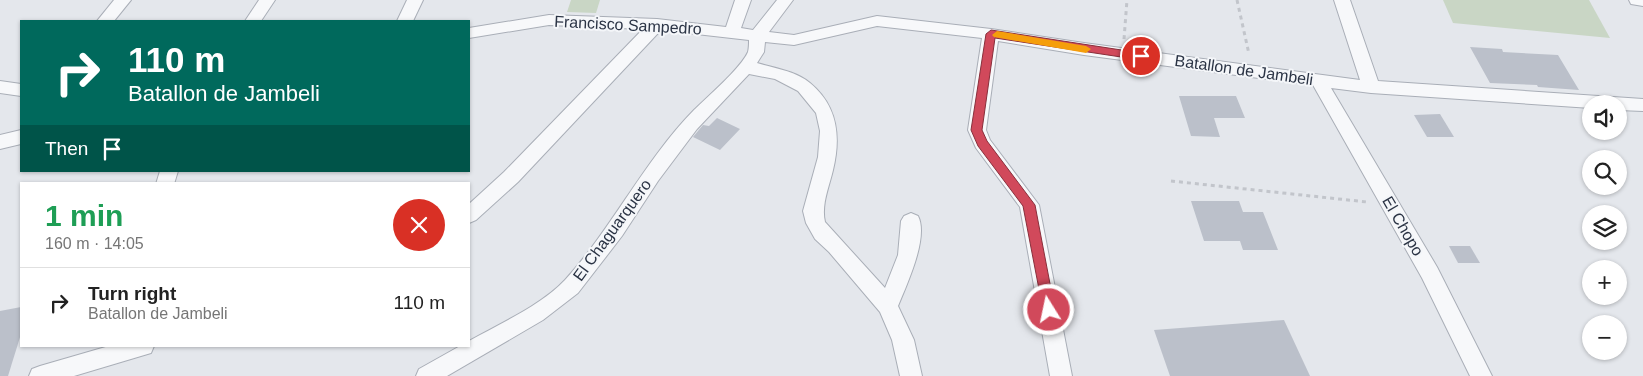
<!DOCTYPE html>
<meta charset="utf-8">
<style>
:root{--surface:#fff;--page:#f2f2f2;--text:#222;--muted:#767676;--line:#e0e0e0}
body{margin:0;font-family:Arial,sans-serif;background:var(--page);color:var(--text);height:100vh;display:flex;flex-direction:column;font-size:19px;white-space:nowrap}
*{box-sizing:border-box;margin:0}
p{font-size:16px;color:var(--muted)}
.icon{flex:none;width:28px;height:28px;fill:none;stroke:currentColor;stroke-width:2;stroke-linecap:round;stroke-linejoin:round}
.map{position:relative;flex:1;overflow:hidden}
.drawer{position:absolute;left:20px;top:182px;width:450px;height:165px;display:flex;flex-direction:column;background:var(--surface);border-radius:0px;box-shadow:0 1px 4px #0004}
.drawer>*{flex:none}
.banner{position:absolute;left:20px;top:20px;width:450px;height:152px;border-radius:0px;box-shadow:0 1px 4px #0004;background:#00695c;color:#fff;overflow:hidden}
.buttons{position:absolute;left:1582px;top:95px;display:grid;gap:10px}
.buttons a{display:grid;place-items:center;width:45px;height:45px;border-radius:50%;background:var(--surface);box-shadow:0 1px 4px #0004;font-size:25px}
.pin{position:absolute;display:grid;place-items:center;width:42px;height:42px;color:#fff;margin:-21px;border:2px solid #fff;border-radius:50%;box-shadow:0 1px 5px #0007}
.me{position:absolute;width:55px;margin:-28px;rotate:350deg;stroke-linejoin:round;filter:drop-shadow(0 0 4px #0008)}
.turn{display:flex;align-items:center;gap:18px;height:105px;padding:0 25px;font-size:22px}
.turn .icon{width:65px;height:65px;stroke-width:2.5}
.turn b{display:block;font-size:35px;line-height:42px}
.then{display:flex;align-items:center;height:48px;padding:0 25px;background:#0003;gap:10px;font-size:19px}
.round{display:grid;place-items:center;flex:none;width:52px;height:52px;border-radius:26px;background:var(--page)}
.summary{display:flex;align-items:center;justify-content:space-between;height:85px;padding:0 25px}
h1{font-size:30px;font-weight:600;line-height:38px;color:#1e9e55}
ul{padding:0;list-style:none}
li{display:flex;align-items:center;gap:15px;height:70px;padding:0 25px;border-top:1px solid var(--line)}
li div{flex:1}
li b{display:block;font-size:19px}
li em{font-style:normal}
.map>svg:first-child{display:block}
.green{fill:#c9d6c5}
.building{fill:#bbc0ca}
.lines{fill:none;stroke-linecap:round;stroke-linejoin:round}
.street-casing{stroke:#a9aeb7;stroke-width:2}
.path{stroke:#c2c5cb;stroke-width:3;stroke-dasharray:4 4;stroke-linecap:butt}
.street{fill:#f7f8fa;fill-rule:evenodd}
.route{fill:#d1495b;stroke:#882f3b}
.slow{fill:#f59e0b}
.labels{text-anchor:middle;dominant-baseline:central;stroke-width:4;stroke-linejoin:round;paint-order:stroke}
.street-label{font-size:16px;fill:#2b3445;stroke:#f4f6f9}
</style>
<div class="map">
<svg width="1643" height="376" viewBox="0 0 1643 376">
<rect width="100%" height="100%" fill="#e4e7ec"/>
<g class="green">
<polygon points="571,0 600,0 596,13 567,12"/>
<polygon points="1443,0 1589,0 1610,38 1453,23"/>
</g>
<g class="building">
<polygon points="1470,47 1502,49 1503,52 1558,55 1579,90 1538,87 1537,85 1490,83"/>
<polygon points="1179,96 1236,96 1245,118 1214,118 1220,137 1191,136"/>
<polygon points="1440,114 1454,137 1427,137 1414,115"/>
<polygon points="717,118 740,129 720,150 693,137 703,125 709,126"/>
<polygon points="1191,201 1239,201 1243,212 1263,212 1278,250 1243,250 1240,241 1204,241"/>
<polygon points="1449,246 1470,246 1480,263 1458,263"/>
<polygon points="21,307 21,334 8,376 0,376 0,311"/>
<polygon points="1284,320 1310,376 1170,376 1154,330"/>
</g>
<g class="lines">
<g class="street-casing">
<g id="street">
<polygon points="114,0 131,0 114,21 97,21"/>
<polygon points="259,0 275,0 261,21 245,21"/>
<polygon points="407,0 423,0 413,21 397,21"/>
<path d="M735,0H751L741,28L753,30L777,0H793L769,32L794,35L877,16L991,29L1084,43L1360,80L1334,0H1350L1378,81L1643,99V111L1619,110V104H1591V108L1371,93L1331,88L1437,267L1492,376H1470L1422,278L1313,85L1084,55L998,41L986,130L990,140L1039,205L1072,376H1050L1020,207L976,148L968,130L982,38L877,26L794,45L765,42L764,52L757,63C774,68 796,71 810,83C838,106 841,137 833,170C829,187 821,205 825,222L885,288L898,255L901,221L904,216L911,213L918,216C929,237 907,284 898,306L914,340L922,376H900L892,340L880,312L829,252L815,239L806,223L803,211L818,157L820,131L816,113L798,91L775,79L749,74L697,129L658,181L622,236L578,293L543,320L447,376H416L419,369L460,346H469V341C499,324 542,305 565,280C613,227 644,161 694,110C707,97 741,68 748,52C749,48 749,44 749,40L661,30L518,182L476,220L469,223V204L504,172L643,29L549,25L469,38V28L549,15L657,19L726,27Z"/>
<polygon points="1629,0 1643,0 1643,6 1631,4"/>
<polygon points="0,81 21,84 21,96 0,93"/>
<polygon points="21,130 21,144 0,149 0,135"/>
<polygon points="160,171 178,171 174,184 156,184"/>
<polygon points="109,346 154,346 151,353 74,376 29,376 32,369 40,366"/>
</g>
</g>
<g class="path">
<polyline points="1237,0 1249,54"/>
<polyline points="1124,39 1127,0"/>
<polyline points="1171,181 1367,202"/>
</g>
<use href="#street" class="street"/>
</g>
<polygon class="route" points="991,30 1141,53 1146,56 1141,60 995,38 982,130 987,141 1035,205 1055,310 1053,314 1049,315 1044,314 1043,310 1023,206 978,146 971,130 986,34"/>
<polygon class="slow" points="997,31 1086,46 1091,49 1086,53 994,37 992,35"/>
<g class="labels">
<g class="street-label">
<text transform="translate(628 25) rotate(3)">Francisco Sampedro</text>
<text transform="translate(1244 70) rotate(8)">Batallon de Jambeli</text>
<text transform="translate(1403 226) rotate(60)">El Chopo</text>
<text transform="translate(612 230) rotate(-54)">El Chaguarquero</text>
</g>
</g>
</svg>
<div class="buttons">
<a><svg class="icon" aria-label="sound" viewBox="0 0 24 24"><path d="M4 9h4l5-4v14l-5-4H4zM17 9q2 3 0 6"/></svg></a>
<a><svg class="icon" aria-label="search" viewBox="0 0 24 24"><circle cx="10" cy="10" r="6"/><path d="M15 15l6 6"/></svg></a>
<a><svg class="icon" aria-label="layers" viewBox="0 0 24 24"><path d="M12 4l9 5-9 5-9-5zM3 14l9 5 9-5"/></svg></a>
<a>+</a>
<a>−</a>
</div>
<div class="pin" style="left:1141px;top:56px;background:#d93025"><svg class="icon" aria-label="arrive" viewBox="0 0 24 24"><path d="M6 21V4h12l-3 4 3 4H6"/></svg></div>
<svg class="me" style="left:1049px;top:310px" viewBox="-20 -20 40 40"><circle r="17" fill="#d1495b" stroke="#fff" stroke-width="3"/><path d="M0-11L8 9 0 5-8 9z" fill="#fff"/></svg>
<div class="banner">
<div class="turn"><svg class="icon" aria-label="right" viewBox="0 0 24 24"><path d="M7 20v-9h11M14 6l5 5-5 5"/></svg><div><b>110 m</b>Batallon de Jambeli</div></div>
<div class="then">Then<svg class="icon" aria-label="arrive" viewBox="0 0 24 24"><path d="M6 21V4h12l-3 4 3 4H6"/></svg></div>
</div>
<section class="drawer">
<div class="summary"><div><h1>1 min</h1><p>160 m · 14:05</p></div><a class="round" style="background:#d93025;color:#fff"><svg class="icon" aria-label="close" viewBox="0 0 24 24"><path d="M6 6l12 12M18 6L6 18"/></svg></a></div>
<ul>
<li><svg class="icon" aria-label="right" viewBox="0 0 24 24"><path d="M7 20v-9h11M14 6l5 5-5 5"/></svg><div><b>Turn right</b><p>Batallon de Jambeli</p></div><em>110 m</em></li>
</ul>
</section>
</div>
